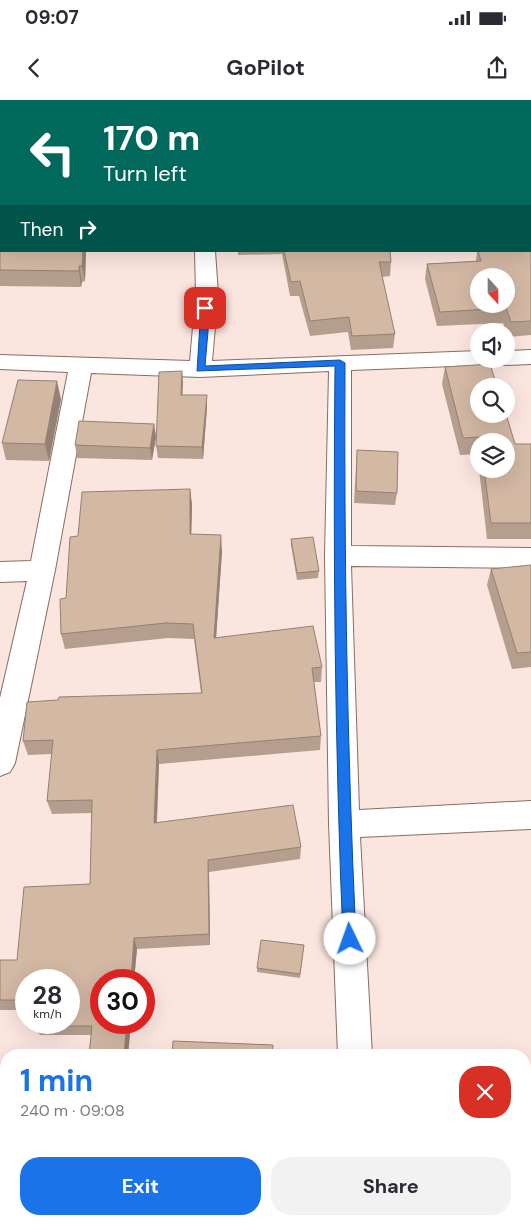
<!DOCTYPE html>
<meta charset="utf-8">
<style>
:root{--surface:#fff;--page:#f2f2f3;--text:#2b2b33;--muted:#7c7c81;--accent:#1a73e8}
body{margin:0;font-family:"DM Sans",sans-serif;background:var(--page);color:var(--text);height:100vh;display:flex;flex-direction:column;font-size:19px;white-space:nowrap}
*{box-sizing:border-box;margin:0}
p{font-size:16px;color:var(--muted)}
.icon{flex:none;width:28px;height:28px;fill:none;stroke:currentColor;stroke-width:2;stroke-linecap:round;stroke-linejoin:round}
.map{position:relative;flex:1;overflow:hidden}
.drawer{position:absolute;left:0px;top:949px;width:531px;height:176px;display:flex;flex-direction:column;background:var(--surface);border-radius:20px 20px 0 0;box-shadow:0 5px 20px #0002}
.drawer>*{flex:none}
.hud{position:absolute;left:0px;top:0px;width:531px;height:152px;box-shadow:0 5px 20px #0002;background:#00695c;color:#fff;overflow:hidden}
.needle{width:32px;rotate:159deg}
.controls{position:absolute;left:470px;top:168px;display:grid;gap:10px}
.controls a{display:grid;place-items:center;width:45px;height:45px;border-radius:50%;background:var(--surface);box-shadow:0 5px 20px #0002;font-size:25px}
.speed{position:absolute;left:15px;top:869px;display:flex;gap:10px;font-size:25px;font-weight:700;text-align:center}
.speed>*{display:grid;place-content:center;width:65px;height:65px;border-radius:50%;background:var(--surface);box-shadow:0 5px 20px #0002;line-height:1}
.speed small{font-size:12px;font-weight:400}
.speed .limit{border:8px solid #d22;background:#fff;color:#111}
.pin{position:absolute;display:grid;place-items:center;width:42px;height:42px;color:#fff;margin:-21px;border-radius:10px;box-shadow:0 2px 8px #0006}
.me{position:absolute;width:55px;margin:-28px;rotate:357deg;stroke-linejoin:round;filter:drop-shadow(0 0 4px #0008)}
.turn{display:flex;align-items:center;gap:18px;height:105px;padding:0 20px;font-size:22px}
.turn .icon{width:65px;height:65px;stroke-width:2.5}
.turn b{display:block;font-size:35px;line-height:42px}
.then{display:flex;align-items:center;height:48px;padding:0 20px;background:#0003;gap:10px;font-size:19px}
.round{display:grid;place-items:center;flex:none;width:52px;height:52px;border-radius:20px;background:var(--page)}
.headline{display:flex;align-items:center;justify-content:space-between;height:85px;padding:0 20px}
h1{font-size:30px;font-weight:700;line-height:38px;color:var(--accent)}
.cta{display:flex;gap:10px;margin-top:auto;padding:10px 20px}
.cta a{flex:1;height:58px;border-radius:20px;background:var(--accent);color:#fff;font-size:20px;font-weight:700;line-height:58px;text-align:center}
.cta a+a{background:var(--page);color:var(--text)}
.status{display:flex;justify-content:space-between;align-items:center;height:35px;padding:0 25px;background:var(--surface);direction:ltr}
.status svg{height:14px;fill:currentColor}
header{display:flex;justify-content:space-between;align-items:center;height:65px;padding:0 20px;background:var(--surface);font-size:22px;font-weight:700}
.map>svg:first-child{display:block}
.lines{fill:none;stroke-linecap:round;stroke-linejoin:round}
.minor-casing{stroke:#8a6c62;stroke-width:2}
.minor{fill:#fff;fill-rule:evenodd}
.wall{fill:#b59e8d}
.shaded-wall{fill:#948173}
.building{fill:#d3b8a4;stroke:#948173;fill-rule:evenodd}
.route{fill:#1a73e8;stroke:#114b97}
</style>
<div class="status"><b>09:07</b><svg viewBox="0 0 49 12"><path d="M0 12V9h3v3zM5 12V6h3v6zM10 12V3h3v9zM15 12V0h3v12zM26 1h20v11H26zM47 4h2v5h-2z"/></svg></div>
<header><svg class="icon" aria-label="back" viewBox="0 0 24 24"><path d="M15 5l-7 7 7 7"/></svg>GoPilot<svg class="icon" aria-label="share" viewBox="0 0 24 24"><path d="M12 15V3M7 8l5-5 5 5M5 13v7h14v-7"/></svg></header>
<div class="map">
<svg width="531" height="1124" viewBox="0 0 531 1124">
<rect width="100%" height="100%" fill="#fbe5df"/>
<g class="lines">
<g class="minor-casing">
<g id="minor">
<rect x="182" y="0" width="18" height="1"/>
<polygon points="322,0 427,0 321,1"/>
<polygon points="195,151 215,151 218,194 212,261 479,251 479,259 490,259 487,263 479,265 351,270 351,446 531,448 531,468 351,466 359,710 531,701 531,729 360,737 372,955 338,955 329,724 325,456 329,271 200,277 91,273 55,470 15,663 10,672 0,676 0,598 27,481 0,482 0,462 31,461 68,272 0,269 0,255 190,261 196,194"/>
<polygon points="531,250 531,264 506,265 498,263 495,259 506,259 506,251"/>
<polygon points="531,1079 531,1115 525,1116 525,1080"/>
<polygon points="344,1119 380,1119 381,1124 343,1124"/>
</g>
</g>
<use href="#minor" class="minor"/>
</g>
<g class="wall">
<polygon points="438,0 515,0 515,1 439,1"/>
<polygon points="530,46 531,49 531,235 508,237 503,223 437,226 425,179 427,164 476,161 477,151 530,151"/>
<polygon points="0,146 1,151 86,151 85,181 82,182 81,187 0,186"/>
<polygon points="238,151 390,151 391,162 390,176 382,177 395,234 393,248 351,250 348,232 310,236 299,196 290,196 282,154 238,155"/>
<polygon points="445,267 515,344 531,344 531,439 487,439 479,369 506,369 506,341 479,341 479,368 477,354 460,355 442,284"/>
<polygon points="182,271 182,295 207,307 203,359 158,358 156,346"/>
<polygon points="61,299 49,361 6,360 2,343"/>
<polygon points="154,324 156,337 152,360 77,358 75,345"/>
<polygon points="357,350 397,393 395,405 354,403"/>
<polygon points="190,389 192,405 191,434 222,451 216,538 322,567 321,582 314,582 321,636 320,650 159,664 157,723 301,747 300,759 209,772 210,845 137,849 134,880 101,880 101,922 131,922 128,955 91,935 40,935 35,926 69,922 26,880 26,910 0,910 0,860 17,860 90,784 92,713 52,714 47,701 52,654 28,655 23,641 201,593 194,539 168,538 65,549 61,534 66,498 78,436"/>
<polygon points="291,439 319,471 318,478 297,480 291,445"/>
<polygon points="531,465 531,567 512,569 487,485 491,469"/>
<polygon points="304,845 300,878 257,872 257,868"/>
</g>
<g class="shaded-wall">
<polygon points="83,151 86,151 85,181 82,166"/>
<polygon points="79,166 82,182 81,187 79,171"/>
<polygon points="182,271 183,283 182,307 181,295"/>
<polygon points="57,281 61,299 49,361 45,344"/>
<polygon points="207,295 207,307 203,359 202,347"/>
<polygon points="154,324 156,337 152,360 150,348"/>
<polygon points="190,389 192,405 191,450 190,434"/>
<polygon points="221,435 222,451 215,553 214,538"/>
<polygon points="157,650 159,664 156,736 154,723"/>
<polygon points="208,760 209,772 210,845 209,834"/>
<polygon points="134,838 137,849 134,880 131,880"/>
<polygon points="127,922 131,922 128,955 124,955"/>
</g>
<g class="building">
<polygon points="445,0 515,0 515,1 446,1"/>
<polygon points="530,46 531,49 531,126 530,123"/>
<polygon points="0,146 1,146 1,151 83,151 82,166 79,166 79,171 0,170"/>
<path d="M530,146H531V221L511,222L506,208L440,212L427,164L481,161L478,151H530ZM479,176H506V204H479Z"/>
<polygon points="284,151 390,151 391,162 379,162 395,234 352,236 349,217 310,221 300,181 291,182"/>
<polygon points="490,264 497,286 479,286 479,314 506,314 515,344 531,344 531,423 491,423 484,369 506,369 506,341 481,341 481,337 463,338 445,267"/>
<polygon points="182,271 181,295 207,295 202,347 156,346 159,272"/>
<polygon points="18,280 57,281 45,344 2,343"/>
<polygon points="79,321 154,324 150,348 75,345"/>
<polygon points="357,350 398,352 397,393 356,391"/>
<polygon points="190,389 190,434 221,435 214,538 313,526 322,567 312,568 321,636 157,650 154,723 293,705 301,747 208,760 209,834 134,838 131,880 101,880 101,922 127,922 124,955 89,955 92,926 35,926 36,922 69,922 69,880 26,880 26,900 0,900 0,860 17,860 24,787 90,784 92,700 47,701 53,640 23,641 27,602 58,600 59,597 202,593 193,524 166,523 61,534 60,499 66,498 70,437 78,436 82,392"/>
<polygon points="313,437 319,471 297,473 291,439"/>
<polygon points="531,465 531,552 517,553 491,469"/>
<polygon points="261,840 304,845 300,874 257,868"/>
<polygon points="173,941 273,945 272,955 172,955"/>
</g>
<path class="route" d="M205,205L210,208L205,266L340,260L345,263C344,455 347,647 356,839L354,844L350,846L345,844L343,839C335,648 333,457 335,266L197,271L201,208Z"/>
</svg>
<div class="controls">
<a><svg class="needle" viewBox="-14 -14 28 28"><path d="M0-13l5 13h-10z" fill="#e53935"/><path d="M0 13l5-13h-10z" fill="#7c7c81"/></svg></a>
<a><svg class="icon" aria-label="sound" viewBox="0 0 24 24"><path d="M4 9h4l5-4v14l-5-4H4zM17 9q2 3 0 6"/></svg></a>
<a><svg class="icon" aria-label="search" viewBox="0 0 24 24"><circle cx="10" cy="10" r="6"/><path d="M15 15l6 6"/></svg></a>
<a><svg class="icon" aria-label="layers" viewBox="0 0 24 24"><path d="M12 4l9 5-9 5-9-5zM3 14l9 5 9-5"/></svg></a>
</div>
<div class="speed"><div>28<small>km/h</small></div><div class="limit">30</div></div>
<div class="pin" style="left:205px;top:208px;background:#d93025"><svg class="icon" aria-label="arrive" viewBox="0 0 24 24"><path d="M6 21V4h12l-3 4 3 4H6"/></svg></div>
<svg class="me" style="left:350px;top:839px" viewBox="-20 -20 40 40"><circle r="19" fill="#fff"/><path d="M0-13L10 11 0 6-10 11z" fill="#1a73e8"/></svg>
<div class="hud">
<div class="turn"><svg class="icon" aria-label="left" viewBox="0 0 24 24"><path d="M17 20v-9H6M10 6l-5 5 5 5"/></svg><div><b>170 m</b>Turn left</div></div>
<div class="then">Then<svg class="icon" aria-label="right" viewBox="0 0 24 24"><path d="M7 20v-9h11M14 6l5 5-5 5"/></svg></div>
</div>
<section class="drawer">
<div class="headline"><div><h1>1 min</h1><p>240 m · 09:08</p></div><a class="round" style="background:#d93025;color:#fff"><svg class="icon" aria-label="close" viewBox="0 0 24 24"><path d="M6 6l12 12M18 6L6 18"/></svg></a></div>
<div class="cta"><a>Exit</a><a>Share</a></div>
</section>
</div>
